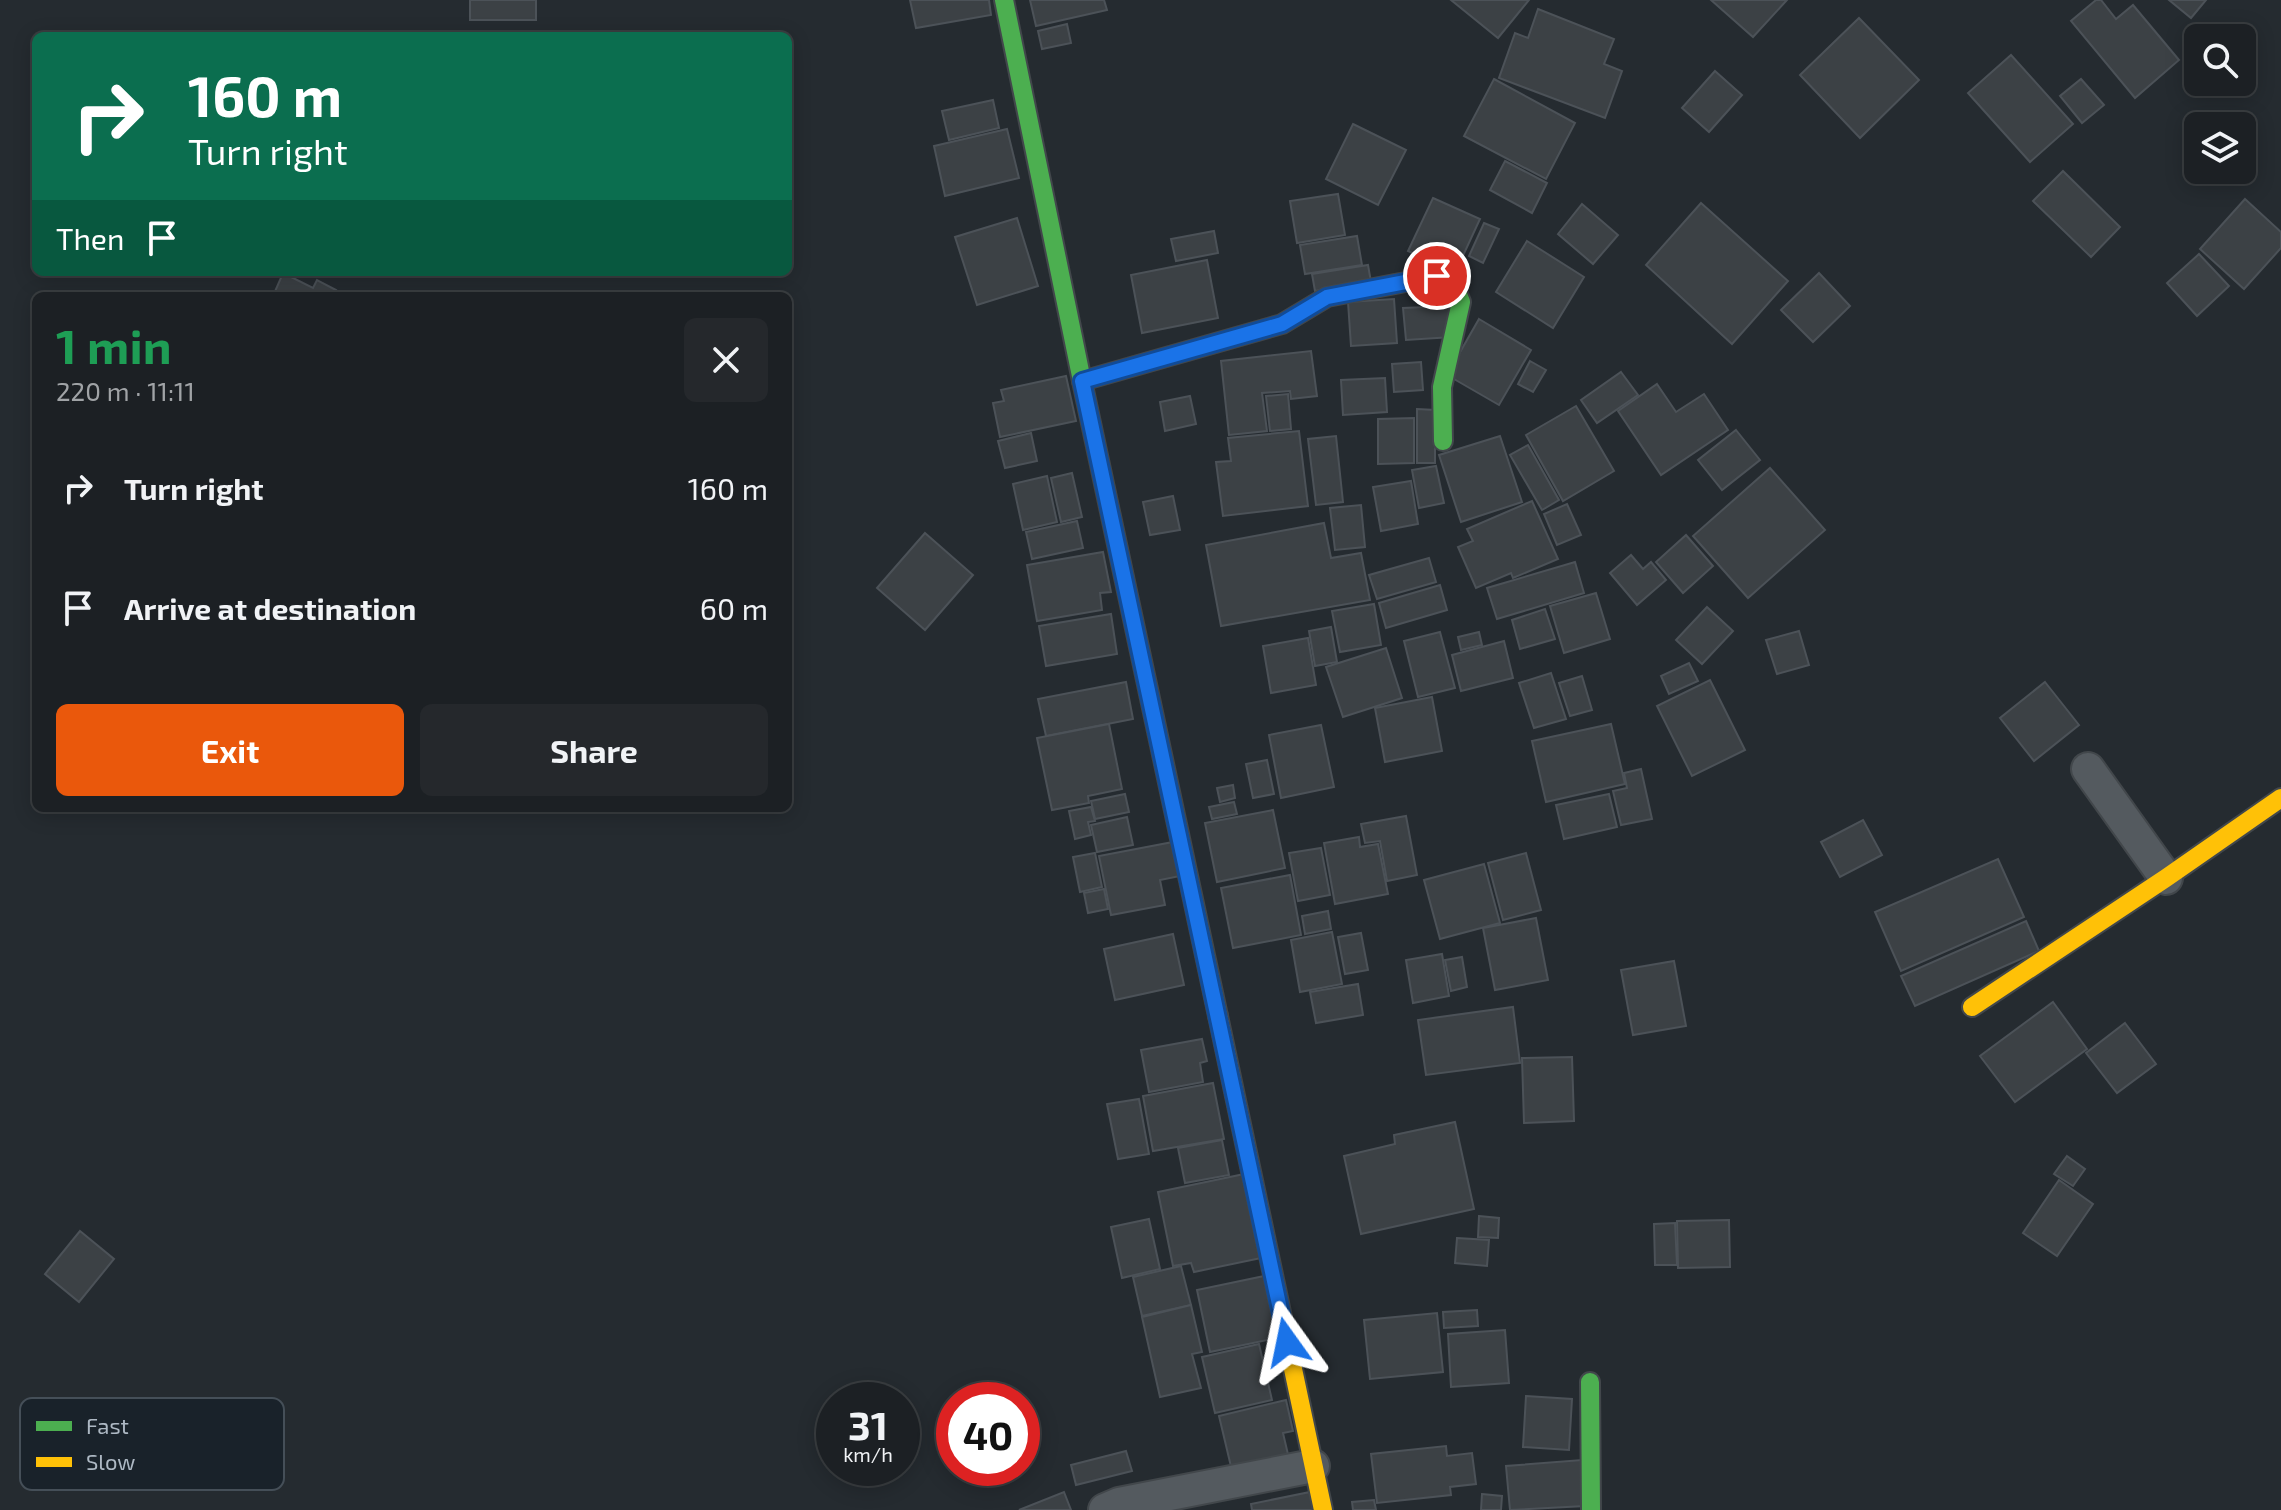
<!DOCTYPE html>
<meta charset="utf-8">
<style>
:root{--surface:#1c2024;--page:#25282c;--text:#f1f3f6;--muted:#a0a3a6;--line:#3a3e41;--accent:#ea580c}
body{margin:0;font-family:"Exo 2",sans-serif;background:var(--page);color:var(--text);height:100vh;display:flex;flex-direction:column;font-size:30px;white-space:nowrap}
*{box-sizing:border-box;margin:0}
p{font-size:26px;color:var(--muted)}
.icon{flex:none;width:44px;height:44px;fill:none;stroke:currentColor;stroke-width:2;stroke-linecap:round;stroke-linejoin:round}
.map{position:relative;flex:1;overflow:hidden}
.side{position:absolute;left:32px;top:292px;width:760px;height:520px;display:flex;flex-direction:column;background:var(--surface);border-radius:12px;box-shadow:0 4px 20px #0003,0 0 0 2px var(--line)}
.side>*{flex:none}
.top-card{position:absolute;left:32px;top:32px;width:760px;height:244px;border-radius:12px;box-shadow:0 4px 20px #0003,0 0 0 2px var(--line);background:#0b6e4f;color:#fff;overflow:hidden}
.tools{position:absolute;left:2184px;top:24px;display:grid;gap:16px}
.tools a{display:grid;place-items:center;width:72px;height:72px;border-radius:12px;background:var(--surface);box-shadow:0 4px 20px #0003,0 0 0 2px var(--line);font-size:40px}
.speed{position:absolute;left:816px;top:1382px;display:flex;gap:16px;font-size:40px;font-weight:700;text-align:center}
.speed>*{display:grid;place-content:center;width:104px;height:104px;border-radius:50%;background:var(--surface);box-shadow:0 4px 20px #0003,0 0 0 2px var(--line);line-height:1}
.speed small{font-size:20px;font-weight:400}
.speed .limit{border:12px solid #d22;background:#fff;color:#111}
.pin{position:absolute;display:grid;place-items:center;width:68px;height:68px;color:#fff;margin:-34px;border:4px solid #fff;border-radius:50%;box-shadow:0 2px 8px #0007}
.me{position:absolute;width:88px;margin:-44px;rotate:348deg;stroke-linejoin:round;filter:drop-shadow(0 0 6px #0008)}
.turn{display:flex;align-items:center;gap:28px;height:168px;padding:0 24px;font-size:36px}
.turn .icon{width:104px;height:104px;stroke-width:2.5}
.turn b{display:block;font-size:56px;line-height:68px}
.then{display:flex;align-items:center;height:76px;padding:0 24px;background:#0003;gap:16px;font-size:30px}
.round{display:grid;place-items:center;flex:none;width:84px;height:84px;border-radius:12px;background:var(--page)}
.head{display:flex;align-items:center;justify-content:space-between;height:136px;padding:0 24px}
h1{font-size:48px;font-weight:700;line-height:60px;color:#1e9e55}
.primary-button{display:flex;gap:16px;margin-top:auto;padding:16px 24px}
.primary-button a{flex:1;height:92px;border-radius:12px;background:var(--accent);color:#fff;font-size:32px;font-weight:700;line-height:92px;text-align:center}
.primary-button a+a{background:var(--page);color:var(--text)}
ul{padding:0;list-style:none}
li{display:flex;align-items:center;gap:24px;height:120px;padding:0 24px}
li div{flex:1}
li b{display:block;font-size:30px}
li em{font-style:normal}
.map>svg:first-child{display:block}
.building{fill:#3c4145;stroke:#4c5258;stroke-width:2}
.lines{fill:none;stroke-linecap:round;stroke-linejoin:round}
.street-casing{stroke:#42474b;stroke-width:36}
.fast-casing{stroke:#42474b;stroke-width:22}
.slow-casing{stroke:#42474b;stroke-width:22}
.street{stroke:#545a5f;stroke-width:32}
.fast{stroke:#4caf50;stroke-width:18}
.slow{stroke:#ffc107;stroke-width:18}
.route-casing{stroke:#114b97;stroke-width:20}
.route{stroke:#1a73e8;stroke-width:14}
.key{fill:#19222a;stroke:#454f58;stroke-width:2}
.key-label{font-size:22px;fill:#adb8c3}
</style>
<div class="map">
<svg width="2281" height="1510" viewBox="0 0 2281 1510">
<rect width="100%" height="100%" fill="#252b30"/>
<g class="building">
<rect x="470" y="0" width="66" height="20"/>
<polygon points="910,0 989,0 991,15 916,28"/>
<polygon points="1030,0 1104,0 1107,10 1036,26"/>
<polygon points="1451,0 1529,0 1498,38"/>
<polygon points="1711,0 1787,0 1753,37"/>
<polygon points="2096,0 2101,0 2116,19 2133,5 2179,60 2135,98 2071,21"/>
<polygon points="2169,0 2206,0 2191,18"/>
<polygon points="1538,9 1614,39 1604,64 1622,71 1605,118 1499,78 1515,33 1528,38"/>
<polygon points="1859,18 1919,80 1860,138 1800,75"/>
<polygon points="1067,24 1071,43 1042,49 1038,31"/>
<polygon points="2011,55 2073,124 2030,162 1968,93"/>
<polygon points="1715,71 1742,95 1709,132 1682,108"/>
<polygon points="1494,79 1575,123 1546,179 1464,136"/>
<polygon points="2081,79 2104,105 2082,123 2060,96"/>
<polygon points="993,100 999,128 949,140 942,111"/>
<polygon points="1353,124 1406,150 1378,205 1326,179"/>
<polygon points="1007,129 1019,178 945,196 934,146"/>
<polygon points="1505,161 1547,183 1532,213 1490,190"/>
<polygon points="2063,171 2120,227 2091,257 2033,201"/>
<polygon points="1338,194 1345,235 1297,243 1290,201"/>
<polygon points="1433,198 1480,219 1455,273 1408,251"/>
<polygon points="2245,199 2281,232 2281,248 2244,289 2200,249"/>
<polygon points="1701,203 1788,281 1732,344 1646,265"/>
<polygon points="1582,204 1618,235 1593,264 1558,234"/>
<polygon points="1017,218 1038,286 977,305 955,237"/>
<polygon points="1484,223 1499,229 1483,263 1469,256"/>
<polygon points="1214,231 1218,253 1176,261 1171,239"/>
<polygon points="1357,236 1362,265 1305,274 1300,245"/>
<polygon points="1527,241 1584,277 1553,328 1496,292"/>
<polygon points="2199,254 2229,286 2197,316 2167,283"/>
<polygon points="1207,260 1218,318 1142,333 1131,275"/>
<polygon points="1368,265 1371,282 1315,291 1312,274"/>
<polygon points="283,273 313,288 317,280 336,290 333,296 273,296"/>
<polygon points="1819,273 1850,306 1813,342 1781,310"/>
<polygon points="1394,299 1397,343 1351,346 1348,302"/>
<polygon points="1450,306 1452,337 1406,340 1403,308"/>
<polygon points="1479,319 1531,350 1499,405 1447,375"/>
<polygon points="1311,351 1317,396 1291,399 1290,391 1262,393 1267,431 1229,435 1221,361"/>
<polygon points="1530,361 1546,370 1533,392 1518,384"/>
<polygon points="1421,362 1423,390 1394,392 1392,364"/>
<polygon points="1621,372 1638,395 1597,423 1581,400"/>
<polygon points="1066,376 1076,421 1000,437 993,403 1004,401 1001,390"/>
<polygon points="1385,378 1387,412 1343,415 1341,380"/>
<polygon points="1657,384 1676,412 1704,394 1728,430 1661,475 1618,411"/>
<polygon points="1288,394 1291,429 1270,431 1266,396"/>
<polygon points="1190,396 1196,424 1165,431 1160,402"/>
<polygon points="1576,406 1614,471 1563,501 1526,435"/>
<polygon points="1417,409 1435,410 1435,463 1417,463"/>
<polygon points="1414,418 1414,463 1378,464 1378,419"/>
<polygon points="1736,430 1760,460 1722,490 1698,460"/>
<polygon points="1299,431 1308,506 1223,516 1216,462 1231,461 1228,438"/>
<polygon points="1031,433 1037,461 1005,468 998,441"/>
<polygon points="1336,436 1343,502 1316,505 1308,439"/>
<polygon points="1500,436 1522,502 1461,522 1439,455"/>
<polygon points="1528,445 1559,500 1542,510 1510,455"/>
<polygon points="1436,466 1444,503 1419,508 1412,470"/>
<polygon points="1770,468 1825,530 1748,598 1693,536"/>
<polygon points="1072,473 1082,517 1061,522 1051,478"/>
<polygon points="1047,476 1057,522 1023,530 1013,484"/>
<polygon points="1411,481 1418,524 1381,531 1373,487"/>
<polygon points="1173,496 1180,530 1150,535 1143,502"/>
<polygon points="1532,501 1558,559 1513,578 1511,573 1476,588 1458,547 1473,541 1467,529"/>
<polygon points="1567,504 1581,535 1557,545 1544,514"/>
<polygon points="1361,505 1365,547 1335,550 1330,508"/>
<polygon points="1077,521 1083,548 1032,559 1026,532"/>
<polygon points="1324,523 1331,558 1361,553 1370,600 1221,626 1206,545"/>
<polygon points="925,533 973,575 925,630 877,588"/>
<polygon points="1686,535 1713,566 1683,593 1656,562"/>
<polygon points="1103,552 1111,592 1100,593 1102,610 1037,621 1027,565"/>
<polygon points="1631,555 1643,569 1651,562 1666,580 1637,605 1610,573"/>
<polygon points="1429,558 1436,582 1377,599 1369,575"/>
<polygon points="1575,562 1584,593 1497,619 1487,588"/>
<polygon points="1440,585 1447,610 1386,628 1379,603"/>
<polygon points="1596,593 1610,639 1564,653 1550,606"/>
<polygon points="1374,604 1381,645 1340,652 1332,611"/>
<polygon points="1707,607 1733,631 1702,664 1676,640"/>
<polygon points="1545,609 1555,639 1520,649 1512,620"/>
<polygon points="1111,614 1117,654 1046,666 1039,626"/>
<polygon points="1331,627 1337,662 1315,666 1309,631"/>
<polygon points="1799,631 1809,665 1777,674 1766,640"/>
<polygon points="1440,632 1455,688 1418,697 1404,641"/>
<polygon points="1479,632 1482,645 1461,650 1458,637"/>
<polygon points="1308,638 1316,685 1271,693 1263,646"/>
<polygon points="1504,641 1513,678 1461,691 1452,655"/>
<polygon points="1386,648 1402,698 1343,717 1326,667"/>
<polygon points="1689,663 1698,681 1669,694 1661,676"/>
<polygon points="1551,673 1566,719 1534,728 1519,683"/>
<polygon points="1582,676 1592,710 1570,716 1559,683"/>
<polygon points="1710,680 1745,750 1692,776 1657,706"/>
<polygon points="1126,682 1133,719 1046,736 1038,699"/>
<polygon points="2045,682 2079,725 2034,761 2000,718"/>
<polygon points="1432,697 1442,751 1385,762 1375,708"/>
<polygon points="1109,724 1122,789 1088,796 1089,803 1052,810 1037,738"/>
<polygon points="1611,724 1625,784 1546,802 1532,741"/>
<polygon points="1321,725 1334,787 1281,798 1269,735"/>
<polygon points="1267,760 1274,794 1253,798 1246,764"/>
<polygon points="1641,769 1652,819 1621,825 1613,791 1627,788 1624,773"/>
<polygon points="1233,785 1235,798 1220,802 1217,788"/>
<polygon points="1125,794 1129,812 1095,819 1091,801"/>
<polygon points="1609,794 1617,827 1564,839 1556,805"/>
<polygon points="1234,802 1237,814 1212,819 1209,807"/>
<polygon points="1091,807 1095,821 1088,822 1091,835 1075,839 1069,811"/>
<polygon points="1273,810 1285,868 1217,882 1205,823"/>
<polygon points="1406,816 1417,875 1387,881 1380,841 1365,843 1361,824"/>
<polygon points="1127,817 1133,845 1097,852 1091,825"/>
<polygon points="1863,820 1882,855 1840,877 1821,842"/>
<polygon points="1359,837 1360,847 1378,844 1388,894 1335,904 1324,843"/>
<polygon points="1173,842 1180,876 1160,880 1165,905 1111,915 1099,856"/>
<polygon points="1321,848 1330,895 1298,901 1289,853"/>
<polygon points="1095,853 1102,887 1080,892 1073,857"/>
<polygon points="1526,853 1541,910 1503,920 1488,863"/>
<polygon points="1998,859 2024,917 1901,971 1875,912"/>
<polygon points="1484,864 1500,923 1440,939 1424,880"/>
<polygon points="1290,875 1301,935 1233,948 1221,888"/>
<polygon points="1104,889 1108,909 1088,913 1084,893"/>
<polygon points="1328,911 1331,929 1305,934 1302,916"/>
<polygon points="1536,918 1548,980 1495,990 1483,928"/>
<polygon points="2026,921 2039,951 1915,1006 1901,976"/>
<polygon points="1332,932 1342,984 1300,992 1291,940"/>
<polygon points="1361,933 1368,970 1345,974 1338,937"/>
<polygon points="1173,934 1184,985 1115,1000 1104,949"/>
<polygon points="1442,954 1449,996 1413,1003 1406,960"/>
<polygon points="1462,957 1467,987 1451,991 1445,960"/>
<polygon points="1674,961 1686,1026 1633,1035 1621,970"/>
<polygon points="1358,984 1363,1015 1316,1023 1310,992"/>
<polygon points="2053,1002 2087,1049 2015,1102 1980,1056"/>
<polygon points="1513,1007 1520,1063 1426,1075 1418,1020"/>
<polygon points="2125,1023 2156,1064 2117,1093 2086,1053"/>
<polygon points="1202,1039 1207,1061 1200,1063 1203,1082 1149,1092 1141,1050"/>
<polygon points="1572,1057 1574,1121 1524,1123 1522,1058"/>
<polygon points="1213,1083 1224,1139 1153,1151 1143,1096"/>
<polygon points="1139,1099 1149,1154 1118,1159 1107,1104"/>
<polygon points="1455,1122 1474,1209 1361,1234 1344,1156 1395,1144 1394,1135"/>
<polygon points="1222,1140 1229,1175 1185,1183 1178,1148"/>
<polygon points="2067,1156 2085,1169 2073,1186 2054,1174"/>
<polygon points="1249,1173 1266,1257 1194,1272 1191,1263 1173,1266 1158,1192"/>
<polygon points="2059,1180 2093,1204 2057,1256 2023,1233"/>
<polygon points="1479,1216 1499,1218 1498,1238 1478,1237"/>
<polygon points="1149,1219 1160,1269 1122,1278 1111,1227"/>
<polygon points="1729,1220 1730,1267 1678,1268 1677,1221"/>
<polygon points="1675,1223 1677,1265 1655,1265 1654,1224"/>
<polygon points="80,1231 114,1259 79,1302 45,1274"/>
<polygon points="1457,1238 1489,1240 1487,1266 1455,1263"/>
<polygon points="1181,1266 1191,1305 1142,1316 1133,1277"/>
<polygon points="1269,1275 1281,1337 1210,1352 1197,1290"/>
<polygon points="1191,1305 1202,1352 1192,1354 1201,1388 1160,1397 1142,1317"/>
<polygon points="1477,1310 1478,1326 1444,1328 1443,1312"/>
<polygon points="1437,1313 1443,1372 1370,1379 1364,1320"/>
<polygon points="1505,1330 1509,1383 1451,1387 1448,1334"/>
<polygon points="1259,1344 1272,1400 1215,1413 1202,1357"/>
<polygon points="1526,1396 1572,1399 1569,1450 1523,1447"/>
<polygon points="1286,1400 1293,1431 1283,1433 1290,1463 1233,1475 1219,1416"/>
<polygon points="1446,1446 1447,1456 1472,1453 1476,1484 1450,1487 1451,1495 1377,1503 1371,1454"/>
<polygon points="1126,1451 1132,1471 1076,1485 1071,1465"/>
<polygon points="1582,1460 1585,1506 1510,1510 1506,1466"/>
<polygon points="1064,1492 1071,1510 1019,1510"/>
<polygon points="1310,1492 1314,1510 1252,1510 1251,1504"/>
<polygon points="1482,1494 1502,1496 1501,1510 1481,1510"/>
<polygon points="1374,1500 1376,1510 1353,1510 1352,1502"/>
</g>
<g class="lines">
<g class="street-casing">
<g id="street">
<polyline points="2088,769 2166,878"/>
<polyline points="1105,1510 1119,1504 1313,1466"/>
</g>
</g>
<g class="fast-casing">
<g id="fast">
<polyline points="1004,0 1082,381 1218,1016"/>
<polyline points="1082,381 1282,324 1327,297 1437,276 1454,285 1461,302 1442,387 1443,441"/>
<polyline points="1590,1382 1591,1510"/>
</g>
</g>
<g class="slow-casing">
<g id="slow">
<polyline points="1972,1007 2166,878 2281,798"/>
<polyline points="1218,1016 1323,1510"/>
</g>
</g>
<use href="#street" class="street"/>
<use href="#fast" class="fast"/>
<use href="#slow" class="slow"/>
</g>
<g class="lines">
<g class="route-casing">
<polyline id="route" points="1287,1342 1082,381 1282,324 1327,297 1437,276"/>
</g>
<use href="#route" class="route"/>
</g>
<rect x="20" y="1398" width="264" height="92" rx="12" class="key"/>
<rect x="36" y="1421" width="36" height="10" fill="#4caf50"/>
<rect x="36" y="1457" width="36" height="10" fill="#ffc107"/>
<g class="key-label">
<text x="86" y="1434">Fast</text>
<text x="86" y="1470">Slow</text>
</g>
</svg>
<div class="tools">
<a><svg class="icon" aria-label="search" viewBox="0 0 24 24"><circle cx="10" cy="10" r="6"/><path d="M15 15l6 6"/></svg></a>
<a><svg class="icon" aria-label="layers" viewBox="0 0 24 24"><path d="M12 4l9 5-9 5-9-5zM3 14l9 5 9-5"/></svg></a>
</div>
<div class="speed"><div>31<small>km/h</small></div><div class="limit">40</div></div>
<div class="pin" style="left:1437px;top:276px;background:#d93025"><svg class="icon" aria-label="arrive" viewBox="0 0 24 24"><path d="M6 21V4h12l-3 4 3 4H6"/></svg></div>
<svg class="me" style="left:1287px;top:1342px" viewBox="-20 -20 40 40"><path d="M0-17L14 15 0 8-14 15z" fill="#1a73e8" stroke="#fff" stroke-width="4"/></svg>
<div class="top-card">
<div class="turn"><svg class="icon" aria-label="right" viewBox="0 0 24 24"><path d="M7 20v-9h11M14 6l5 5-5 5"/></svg><div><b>160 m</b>Turn right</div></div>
<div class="then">Then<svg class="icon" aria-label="arrive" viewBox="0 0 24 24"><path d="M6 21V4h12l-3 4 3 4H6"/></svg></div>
</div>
<section class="side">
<div class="head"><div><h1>1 min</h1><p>220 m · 11:11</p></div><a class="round"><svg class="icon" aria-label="close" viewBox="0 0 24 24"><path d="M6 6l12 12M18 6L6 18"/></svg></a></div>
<ul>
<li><svg class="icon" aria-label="right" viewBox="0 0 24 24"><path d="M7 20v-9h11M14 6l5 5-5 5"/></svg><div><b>Turn right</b></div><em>160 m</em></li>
<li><svg class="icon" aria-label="arrive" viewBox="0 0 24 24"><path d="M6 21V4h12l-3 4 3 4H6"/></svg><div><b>Arrive at destination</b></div><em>60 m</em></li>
</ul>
<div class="primary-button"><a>Exit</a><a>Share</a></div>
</section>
</div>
